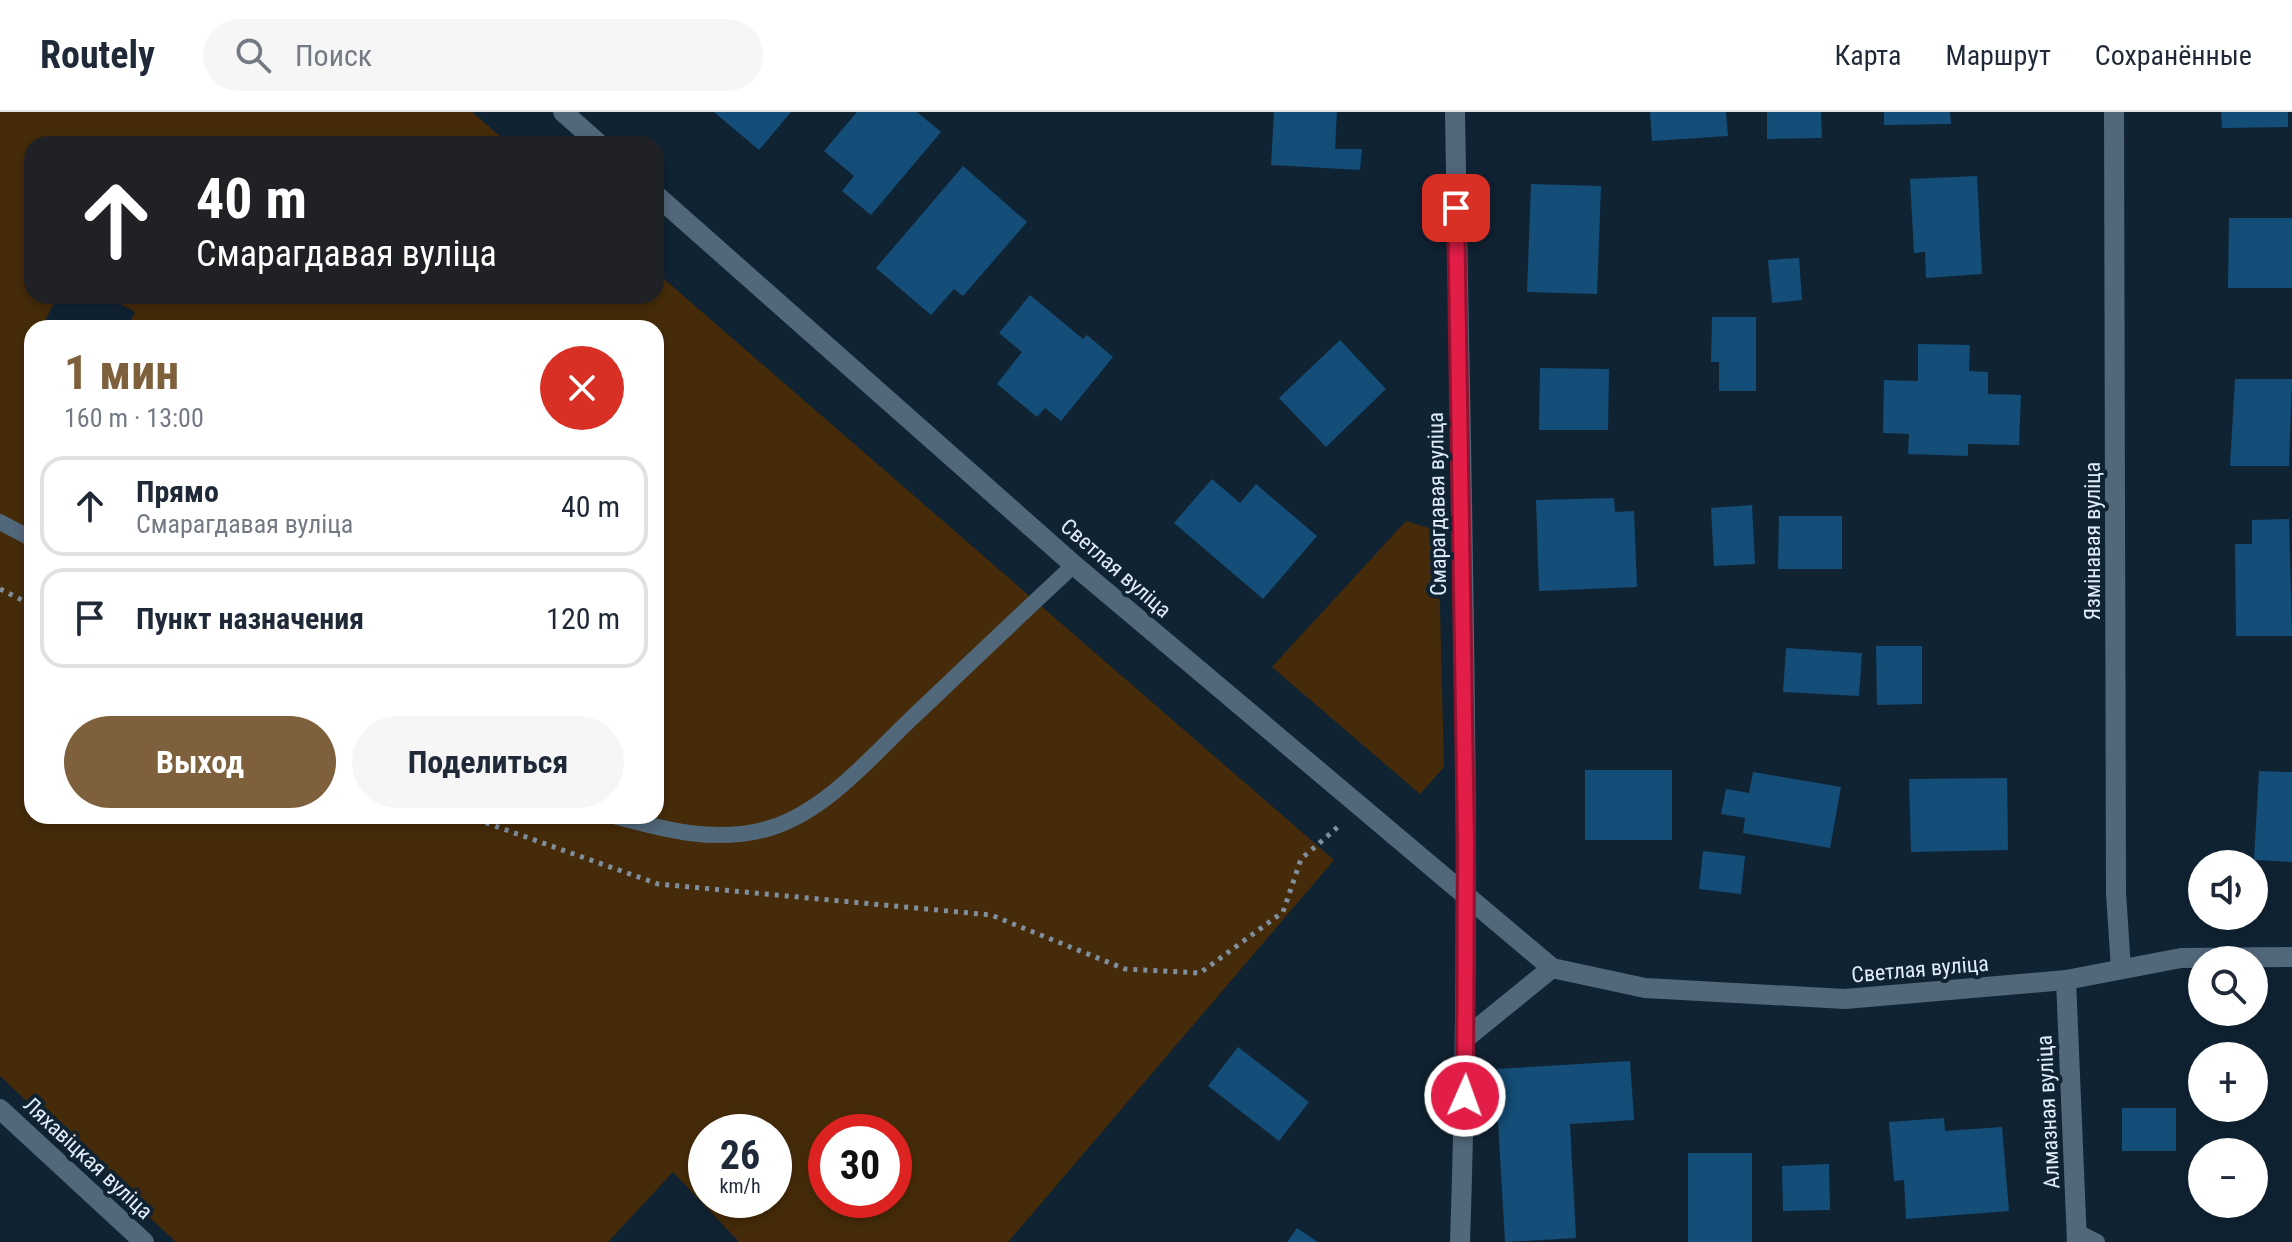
<!DOCTYPE html>
<html lang="ru">
<meta charset="utf-8">
<style>
:root{--surface:#fff;--page:#f6f6f7;--text:#1f2937;--muted:#747a83;--line:#e0e1e3;--accent:#7e613c}
body{margin:0;font-family:"Roboto Condensed",sans-serif;background:var(--page);color:var(--text);height:100vh;display:flex;flex-direction:column;font-size:30px;white-space:nowrap}
*{box-sizing:border-box;margin:0}
p{font-size:26px;color:var(--muted)}
.icon{flex:none;width:44px;height:44px;fill:none;stroke:currentColor;stroke-width:2;stroke-linecap:round;stroke-linejoin:round}
.map{position:relative;flex:1;overflow:hidden}
.sheet{position:absolute;left:24px;top:208px;width:640px;height:504px;display:flex;flex-direction:column;background:var(--surface);border-radius:24px;box-shadow:0 4px 12px #0003}
.sheet>*{flex:none}
.top-card{position:absolute;left:24px;top:24px;width:640px;height:168px;border-radius:24px;box-shadow:0 4px 12px #0003;background:#202124;color:#fff;overflow:hidden}
.tools{position:absolute;left:2188px;top:738px;display:grid;gap:16px}
.tools a{display:grid;place-items:center;width:80px;height:80px;border-radius:50%;background:var(--surface);box-shadow:0 4px 12px #0003;font-size:40px}
.speed{position:absolute;left:688px;top:1002px;display:flex;gap:16px;font-size:40px;font-weight:700;text-align:center}
.speed>*{display:grid;place-content:center;width:104px;height:104px;border-radius:50%;background:var(--surface);box-shadow:0 4px 12px #0003;line-height:1}
.speed small{font-size:20px;font-weight:400}
.speed .limit{border:12px solid #d22;background:#fff;color:#111}
.pin{position:absolute;display:grid;place-items:center;width:68px;height:68px;color:#fff;margin:-34px;border-radius:16px;box-shadow:0 4px 12px #0006}
.me{position:absolute;width:88px;margin:-44px;rotate:2deg;stroke-linejoin:round;filter:drop-shadow(0 0 6px #0008)}
.turn{display:flex;align-items:center;gap:28px;height:168px;padding:0 40px;font-size:36px}
.turn .icon{width:104px;height:104px;stroke-width:2.5}
.turn b{display:block;font-size:56px;line-height:68px}
.round{display:grid;place-items:center;flex:none;width:84px;height:84px;border-radius:42px;background:var(--page)}
.overview{display:flex;align-items:center;justify-content:space-between;height:136px;padding:0 40px}
h1{font-size:48px;font-weight:700;line-height:60px;color:var(--accent)}
.button{display:flex;gap:16px;margin-top:auto;padding:16px 40px}
.button a{flex:1;height:92px;border-radius:48px;background:var(--accent);color:#fff;font-size:32px;font-weight:700;line-height:92px;text-align:center}
.button a+a{background:var(--page);color:var(--text)}
ul{padding:0;list-style:none}
li{display:flex;align-items:center;gap:24px;height:100px;margin:0 16px 12px;padding:0 24px;border:4px solid var(--line);border-radius:24px}
li div{flex:1}
li b{display:block;font-size:30px}
li em{font-style:normal}
header{display:flex;align-items:center;gap:48px;box-sizing:border-box;height:112px;padding:0 40px;background:var(--surface);border-bottom:2px solid var(--line)}
header strong{font-size:38px}
nav{display:flex;gap:44px;margin-inline-start:auto;font-size:28px}
.search{width:560px;height:72px;background:var(--page);display:flex;align-items:center;gap:20px;box-sizing:border-box;padding:0 28px;border-radius:44px;color:var(--muted);font-size:30px}
.map>svg:first-child{display:block}
.green{fill:#452b09;fill-rule:evenodd}
.building{fill:#144d77}
.lines{fill:none;stroke-linecap:round;stroke-linejoin:round}
.path{stroke:#808f9d;stroke-width:5;stroke-dasharray:4 6;stroke-linecap:butt}
.lane{stroke:#51677a;stroke-width:16}
.street{stroke:#51677a;stroke-width:20}
.route-casing{stroke:#92132f;stroke-width:20}
.route{stroke:#e11d48;stroke-width:14}
.labels{text-anchor:middle;dominant-baseline:central;stroke-width:8;stroke-linejoin:round;paint-order:stroke}
.street-label{font-size:22px;fill:#e0ecf7;stroke:#102333}
</style>
<header>
<strong>Routely</strong>
<div class="search"><svg class="icon" aria-label="search" viewBox="0 0 24 24"><circle cx="10" cy="10" r="6"/><path d="M15 15l6 6"/></svg>Поиск</div>
<nav><a>Карта</a><a>Маршрут</a><a>Сохранённые</a></nav>
</header>
<div class="map">
<svg width="2292" height="1130" viewBox="0 0 2292 1130">
<rect width="100%" height="100%" fill="#102333"/>
<g class="green">
<path d="M0,0H472L509,32H32V184H58L41,216H32V704H656V216H127L135,200L106,184H656V160L1334,748L1008,1130H739L673,1060L608,1130H176L0,964ZM706,1020H774V1088H706ZM826,1020H894V1088H826Z"/>
<polygon points="1406,409 1438,419 1444,655 1420,682 1272,555"/>
</g>
<g class="building">
<polygon points="714,0 791,0 759,38"/>
<polygon points="857,0 917,0 941,20 871,103 842,79 854,64 824,39"/>
<polygon points="1274,0 1337,0 1335,37 1362,37 1360,58 1271,53"/>
<polygon points="1650,0 1726,0 1728,24 1652,29"/>
<polygon points="1767,0 1821,0 1822,26 1767,27"/>
<polygon points="1884,0 1950,0 1951,12 1884,13"/>
<polygon points="2221,0 2288,0 2288,15 2222,16"/>
<polygon points="963,54 1027,110 963,184 954,177 931,203 876,156"/>
<polygon points="1977,64 1982,162 1926,166 1925,140 1914,141 1910,67"/>
<polygon points="1531,72 1601,74 1597,182 1527,180"/>
<polygon points="2229,106 2292,106 2292,176 2228,176"/>
<polygon points="1799,146 1802,188 1772,191 1768,148"/>
<polygon points="1030,183 1083,227 1087,223 1113,245 1061,309 1045,296 1037,305 997,272 1022,240 999,221"/>
<polygon points="1712,205 1756,205 1756,279 1719,279 1719,250 1711,250"/>
<polygon points="1340,228 1386,277 1326,335 1279,286"/>
<polygon points="1918,232 1970,233 1969,259 1988,260 1988,282 2021,283 2019,333 1968,332 1968,344 1908,342 1909,322 1883,321 1884,268 1918,269"/>
<polygon points="1540,256 1609,257 1608,318 1539,318"/>
<polygon points="2235,267 2292,267 2289,354 2230,354"/>
<polygon points="1212,367 1240,391 1256,372 1317,424 1263,487 1174,411"/>
<polygon points="1614,386 1615,400 1634,399 1637,475 1539,479 1536,388"/>
<polygon points="1752,393 1755,452 1714,454 1711,396"/>
<polygon points="1779,404 1842,404 1842,457 1778,457"/>
<polygon points="2289,407 2292,524 2236,524 2235,432 2252,432 2252,408"/>
<polygon points="1876,534 1922,534 1922,592 1877,593"/>
<polygon points="1786,536 1862,541 1859,584 1783,580"/>
<rect x="1585" y="658" width="87" height="70"/>
<polygon points="2259,659 2292,660 2292,750 2254,748"/>
<polygon points="1753,660 1841,675 1830,736 1743,721 1745,706 1721,702 1726,677 1749,681"/>
<polygon points="2007,666 2008,738 1911,740 1909,667"/>
<polygon points="1703,739 1745,744 1741,782 1699,777"/>
<polygon points="1238,935 1309,990 1279,1029 1208,974"/>
<polygon points="1630,949 1634,1008 1570,1012 1576,1126 1505,1130 1495,957"/>
<rect x="2122" y="996" width="54" height="43"/>
<polygon points="1944,1006 1945,1019 2002,1015 2009,1099 1906,1107 1904,1068 1894,1069 1889,1010"/>
<rect x="1688" y="1041" width="64" height="89"/>
<polygon points="1829,1052 1830,1098 1783,1099 1782,1054"/>
<polygon points="1297,1116 1318,1130 1287,1130"/>
</g>
<g class="lines">
<g class="path">
<polyline points="0,477 32,493"/>
<polyline points="467,704 658,772 991,803 1125,857 1200,861 1283,800 1301,747 1339,714"/>
</g>
<g class="lane">
<polyline points="0,410 32,427"/>
<path d="M614,704C665,718 718,732 770,716C826,699 873,643 914,604C967,554 1020,503 1074,453"/>
<polyline points="2079,1121 2097,1130"/>
</g>
<g class="street">
<polyline points="563,0 599,32"/>
<path d="M1455,0C1461,377 1473,753 1460,1130"/>
<polyline points="2114,0 2116,781 2121,857"/>
<polyline points="656,83 1074,453 1552,856 1645,876 1845,887 2066,868 2181,846 2292,845"/>
<polyline points="2066,868 2077,1130"/>
<polyline points="1467,925 1552,856"/>
<polyline points="0,997 144,1130"/>
</g>
</g>
<g class="lines">
<g class="route-casing">
<polyline id="route" points="1456,96 1466,729 1465,984"/>
</g>
<use href="#route" class="route"/>
</g>
<g class="labels">
<g class="street-label">
<text transform="translate(1437 392) rotate(-91)">Смарагдавая вуліца</text>
<text transform="translate(2092 429) rotate(-90)">Язмінавая вуліца</text>
<text transform="translate(1116 456) rotate(41)">Светлая вуліца</text>
<text transform="translate(1920 857) rotate(-5)">Светлая вуліца</text>
<text transform="translate(2048 1000) rotate(-93)">Алмазная вуліца</text>
<text transform="translate(88 1046) rotate(43)">Ляхавіцкая вуліца</text>
</g>
</g>
</svg>
<div class="tools">
<a><svg class="icon" aria-label="sound" viewBox="0 0 24 24"><path d="M4 9h4l5-4v14l-5-4H4zM17 9q2 3 0 6"/></svg></a>
<a><svg class="icon" aria-label="search" viewBox="0 0 24 24"><circle cx="10" cy="10" r="6"/><path d="M15 15l6 6"/></svg></a>
<a>+</a>
<a>−</a>
</div>
<div class="speed"><div>26<small>km/h</small></div><div class="limit">30</div></div>
<div class="pin" style="left:1456px;top:96px;background:#d93025"><svg class="icon" aria-label="arrive" viewBox="0 0 24 24"><path d="M6 21V4h12l-3 4 3 4H6"/></svg></div>
<svg class="me" style="left:1465px;top:984px" viewBox="-20 -20 40 40"><circle r="17" fill="#e11d48" stroke="#fff" stroke-width="3"/><path d="M0-11L8 9 0 5-8 9z" fill="#fff"/></svg>
<div class="top-card">
<div class="turn"><svg class="icon" aria-label="ahead" viewBox="0 0 24 24"><path d="M12 20V5M6 11l6-6 6 6"/></svg><div><b>40 m</b>Смарагдавая вуліца</div></div>
</div>
<section class="sheet">
<div class="overview"><div><h1>1 мин</h1><p>160 m · 13:00</p></div><a class="round" style="background:#d93025;color:#fff"><svg class="icon" aria-label="close" viewBox="0 0 24 24"><path d="M6 6l12 12M18 6L6 18"/></svg></a></div>
<ul>
<li><svg class="icon" aria-label="ahead" viewBox="0 0 24 24"><path d="M12 20V5M6 11l6-6 6 6"/></svg><div><b>Прямо</b><p>Смарагдавая вуліца</p></div><em>40 m</em></li>
<li><svg class="icon" aria-label="arrive" viewBox="0 0 24 24"><path d="M6 21V4h12l-3 4 3 4H6"/></svg><div><b>Пункт назначения</b></div><em>120 m</em></li>
</ul>
<div class="button"><a>Выход</a><a>Поделиться</a></div>
</section>
</div>
